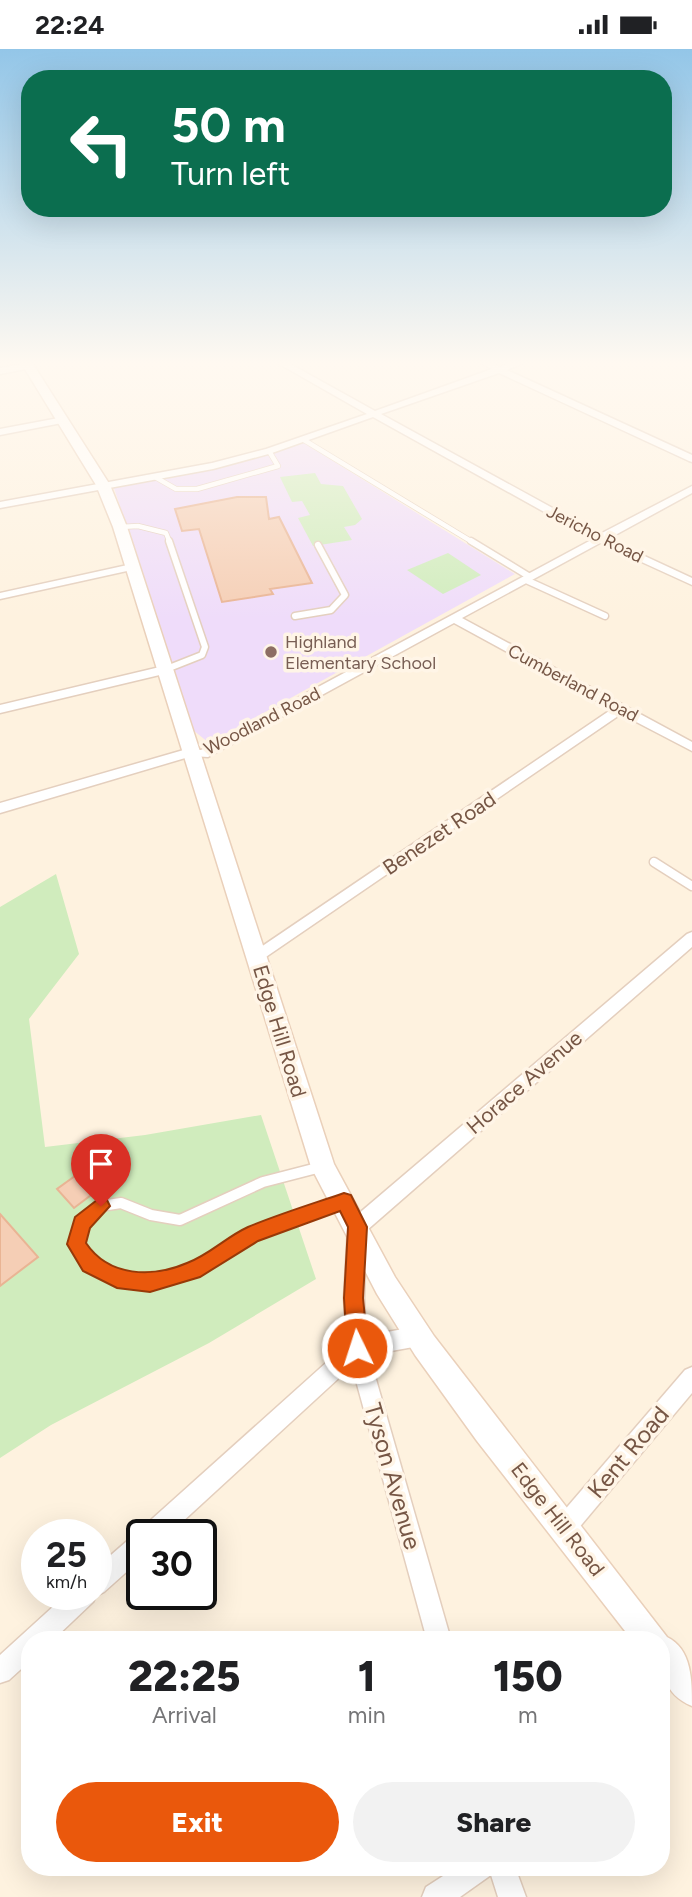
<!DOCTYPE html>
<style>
:root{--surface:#fff;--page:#f2f2f2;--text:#202124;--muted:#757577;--accent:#ea580c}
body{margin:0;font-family:Figtree,sans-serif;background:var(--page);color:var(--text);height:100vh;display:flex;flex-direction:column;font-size:26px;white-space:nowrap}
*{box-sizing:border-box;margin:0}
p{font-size:23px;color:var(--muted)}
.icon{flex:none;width:38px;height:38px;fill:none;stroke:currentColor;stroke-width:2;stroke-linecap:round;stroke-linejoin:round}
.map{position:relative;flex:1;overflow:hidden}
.sheet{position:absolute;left:21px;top:1582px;width:649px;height:245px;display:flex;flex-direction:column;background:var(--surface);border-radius:28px;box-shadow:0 7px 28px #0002}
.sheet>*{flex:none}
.top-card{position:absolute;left:21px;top:21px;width:651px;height:147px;border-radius:28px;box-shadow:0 7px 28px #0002;background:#0b6e4f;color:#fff;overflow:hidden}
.speed{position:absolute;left:21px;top:1470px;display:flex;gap:14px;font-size:35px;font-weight:700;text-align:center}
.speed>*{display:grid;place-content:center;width:91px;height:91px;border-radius:50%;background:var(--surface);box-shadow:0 7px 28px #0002;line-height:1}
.speed small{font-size:18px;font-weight:400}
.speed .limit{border:4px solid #111;border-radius:10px;background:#fff;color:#111}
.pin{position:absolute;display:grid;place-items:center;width:60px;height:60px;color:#fff;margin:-72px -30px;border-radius:50% 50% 50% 0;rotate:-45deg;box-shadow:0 0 7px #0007}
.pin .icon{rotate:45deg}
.me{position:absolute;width:77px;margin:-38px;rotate:356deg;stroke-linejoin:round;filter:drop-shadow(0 0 5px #0008)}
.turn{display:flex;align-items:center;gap:24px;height:147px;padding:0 35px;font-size:32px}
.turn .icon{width:91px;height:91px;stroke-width:2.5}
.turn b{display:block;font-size:49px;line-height:60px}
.eta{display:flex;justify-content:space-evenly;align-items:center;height:119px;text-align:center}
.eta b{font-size:42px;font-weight:800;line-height:49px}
.button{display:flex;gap:14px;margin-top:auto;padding:14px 35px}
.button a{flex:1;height:80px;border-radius:42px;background:var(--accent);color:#fff;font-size:28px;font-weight:800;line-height:80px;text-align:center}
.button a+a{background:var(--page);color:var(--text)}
.status{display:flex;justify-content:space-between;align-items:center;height:49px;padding:0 35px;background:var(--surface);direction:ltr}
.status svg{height:19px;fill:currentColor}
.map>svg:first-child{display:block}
.education{fill:#efdcfa}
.green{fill:#d0ecbd}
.building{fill:#f5ceb5;stroke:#e9b494;stroke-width:2}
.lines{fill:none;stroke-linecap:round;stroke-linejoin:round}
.lane-far3-casing{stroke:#e4cfbe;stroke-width:6}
.lane-far2-casing{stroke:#e4cfbe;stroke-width:9}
.lane-far1-casing{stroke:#e4cfbe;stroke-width:11}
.lane-casing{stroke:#e4cfbe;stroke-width:13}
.street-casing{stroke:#e4cfbe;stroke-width:3}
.secondary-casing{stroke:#ead0ba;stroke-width:3}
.lane-far3{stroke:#fff;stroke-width:4.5}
.lane-far2{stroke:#fff;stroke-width:6}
.lane-far1{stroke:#fff;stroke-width:8}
.lane{stroke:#fff;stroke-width:10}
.street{fill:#fff;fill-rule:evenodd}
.secondary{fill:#fff;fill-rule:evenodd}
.route{fill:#ea580c;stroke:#983908;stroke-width:2}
.education-dot{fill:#8d6e63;stroke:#fff5e7;stroke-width:2.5}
.labels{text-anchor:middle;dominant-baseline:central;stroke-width:7;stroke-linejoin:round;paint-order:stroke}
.far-street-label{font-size:18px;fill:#765645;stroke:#fff5e7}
.far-education-label{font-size:18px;fill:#785e54;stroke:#fff5e7;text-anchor:start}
.street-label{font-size:21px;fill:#765645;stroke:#fff5e7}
.near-street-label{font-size:24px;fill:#765645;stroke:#fff5e7}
</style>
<div class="status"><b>22:24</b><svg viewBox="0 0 49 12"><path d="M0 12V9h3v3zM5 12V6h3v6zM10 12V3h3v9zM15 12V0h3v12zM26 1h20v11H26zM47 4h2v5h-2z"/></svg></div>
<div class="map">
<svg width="692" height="1848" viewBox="0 0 692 1848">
<rect width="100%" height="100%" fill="#fef2df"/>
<polygon class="education" points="304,394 515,525 209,694 193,681 114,439 215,419"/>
<g class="green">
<polygon points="315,424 321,435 343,437 362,470 355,476 344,478 352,491 313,497 298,469 310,466 302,452 292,453 280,428"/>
<polygon points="448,504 481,526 443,545 407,521"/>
<polygon points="56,825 79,905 29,970 45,1098 145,1086 261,1066 316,1230 209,1294 51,1376 0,1409 0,858"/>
</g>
<g class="building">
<polygon points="237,448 266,448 269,470 279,468 312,534 270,540 273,545 222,553 199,480 182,482 175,460"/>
<polygon points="79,1124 95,1143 74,1159 57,1140"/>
<polygon points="0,1165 38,1208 0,1237"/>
</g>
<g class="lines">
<g class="lane-far3-casing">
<g id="lane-far3">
<polyline points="304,391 474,494"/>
<polyline points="155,428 176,440 197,440 278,417 269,402"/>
<polyline points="120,478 138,477 166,484 170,494"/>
</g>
</g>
<g class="lane-far2-casing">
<g id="lane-far2">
<polyline points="471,492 530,528"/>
<polyline points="526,531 605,567"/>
<polyline points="295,567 331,561 345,546 318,496"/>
<polyline points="164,621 202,606 205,598 169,492"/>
</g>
</g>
<g class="lane-far1-casing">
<polyline id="lane-far1" points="654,813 692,837"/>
</g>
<g class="lane-casing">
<path id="lane" d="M321,1118L263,1133L180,1171L151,1166L121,1154L101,1157L82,1174L76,1195C104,1235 152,1244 195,1221C214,1211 231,1196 250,1186C278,1171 312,1164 342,1153"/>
</g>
<g class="street-casing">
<g id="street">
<polygon points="274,312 285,312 375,362 492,320 477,312 488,312 500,318 515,312 528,312 507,321 692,406 692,413 689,412 499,324 381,365 600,485 692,437 692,444 608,490 692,529 692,536 600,494 462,569 692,693 692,702 621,665 257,914 252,912 249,908 252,904 612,660 454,574 208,708 192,707 0,764 0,754 187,700 201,701 593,490 373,368 272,404 213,420 0,459 0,453 212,414 266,400 367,365"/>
<polygon points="28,314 31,315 31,319 0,325 0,319"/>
<polygon points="64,368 67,369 67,373 0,386 0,380"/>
<polygon points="132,515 136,516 136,520 0,550 0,544"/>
<polygon points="164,617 170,621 168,624 0,664 0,656"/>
<polygon points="692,883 692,898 366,1182 364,1249 366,1287 419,1277 426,1280 429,1287 426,1294 419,1297 369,1306 451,1591 427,1591 352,1317 168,1486 142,1486 142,1509 104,1543 96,1547 93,1553 53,1591 30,1591 30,1612 9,1631 0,1634 0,1606 67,1545 96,1545 96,1519 134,1486 141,1483 143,1478 347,1295 344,1249 348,1178 350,1172 687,885"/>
<polygon points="692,1318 692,1344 572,1487 564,1490 556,1487 553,1479 556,1471 685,1321"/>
<polygon points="457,1818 515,1818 526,1848 498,1848 491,1826 460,1848 422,1848 426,1838"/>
</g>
</g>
<g class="secondary-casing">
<path id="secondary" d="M20,312H31L110,436L127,478L334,1115L395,1228L434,1287L667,1588C692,1600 692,1632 692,1657C661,1644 662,1620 662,1591H632L477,1392L415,1306L377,1245L311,1118L113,478L96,436Z"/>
</g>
<use href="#lane-far3" class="lane-far3"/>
<use href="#lane-far2" class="lane-far2"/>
<use href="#lane-far1" class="lane-far1"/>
<use href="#lane" class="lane"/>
<use href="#street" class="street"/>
<use href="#secondary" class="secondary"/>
</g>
<linearGradient id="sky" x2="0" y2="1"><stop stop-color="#93c6e8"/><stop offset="0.55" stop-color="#fff9f1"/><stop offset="1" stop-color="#fff9f1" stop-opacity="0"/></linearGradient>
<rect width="692" height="571" fill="url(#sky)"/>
<path class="route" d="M344,1144L351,1146L367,1178L363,1249L368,1299L365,1306L357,1309L350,1306L347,1299L344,1249L348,1178L340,1162L258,1192L200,1228L150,1243L117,1239L83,1222L67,1195L75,1168L101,1148L107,1151L110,1157L90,1179L86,1194C109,1228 152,1229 187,1214C209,1206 226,1188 248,1178C279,1165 312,1155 344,1144Z"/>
<circle class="education-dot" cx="271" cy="603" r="7"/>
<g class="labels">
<g class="far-street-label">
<text transform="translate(595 485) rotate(27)">Jericho Road</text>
<text transform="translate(573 634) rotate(28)">Cumberland Road</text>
<text transform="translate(262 672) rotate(-27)">Woodland Road</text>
</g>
<g class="far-education-label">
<text x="285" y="593">Highland<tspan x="285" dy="21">Elementary School</tspan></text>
</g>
<g class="street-label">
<text transform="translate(439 784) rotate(-34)">Benezet Road</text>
<text transform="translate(280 982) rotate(73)">Edge Hill Road</text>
<text transform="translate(524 1033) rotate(-41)">Horace Avenue</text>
<text transform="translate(558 1470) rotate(52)">Edge Hill Road</text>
</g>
<g class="near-street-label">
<text transform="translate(628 1403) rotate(-50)">Kent Road</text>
<text transform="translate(393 1427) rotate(74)">Tyson Avenue</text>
</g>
</g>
</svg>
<div class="speed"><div>25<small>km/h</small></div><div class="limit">30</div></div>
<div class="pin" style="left:101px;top:1157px;background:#d93025"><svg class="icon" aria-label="arrive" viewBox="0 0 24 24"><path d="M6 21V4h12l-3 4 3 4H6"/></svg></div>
<svg class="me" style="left:357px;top:1299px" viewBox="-20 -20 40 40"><circle r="17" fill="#ea580c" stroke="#fff" stroke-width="3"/><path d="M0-11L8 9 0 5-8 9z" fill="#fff"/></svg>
<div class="top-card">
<div class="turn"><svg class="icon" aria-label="left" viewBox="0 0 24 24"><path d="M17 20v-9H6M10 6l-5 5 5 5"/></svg><div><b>50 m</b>Turn left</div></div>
</div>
<section class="sheet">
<div class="eta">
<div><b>22:25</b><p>Arrival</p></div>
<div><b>1</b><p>min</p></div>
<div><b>150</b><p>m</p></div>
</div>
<div class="button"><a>Exit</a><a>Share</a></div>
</section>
</div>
